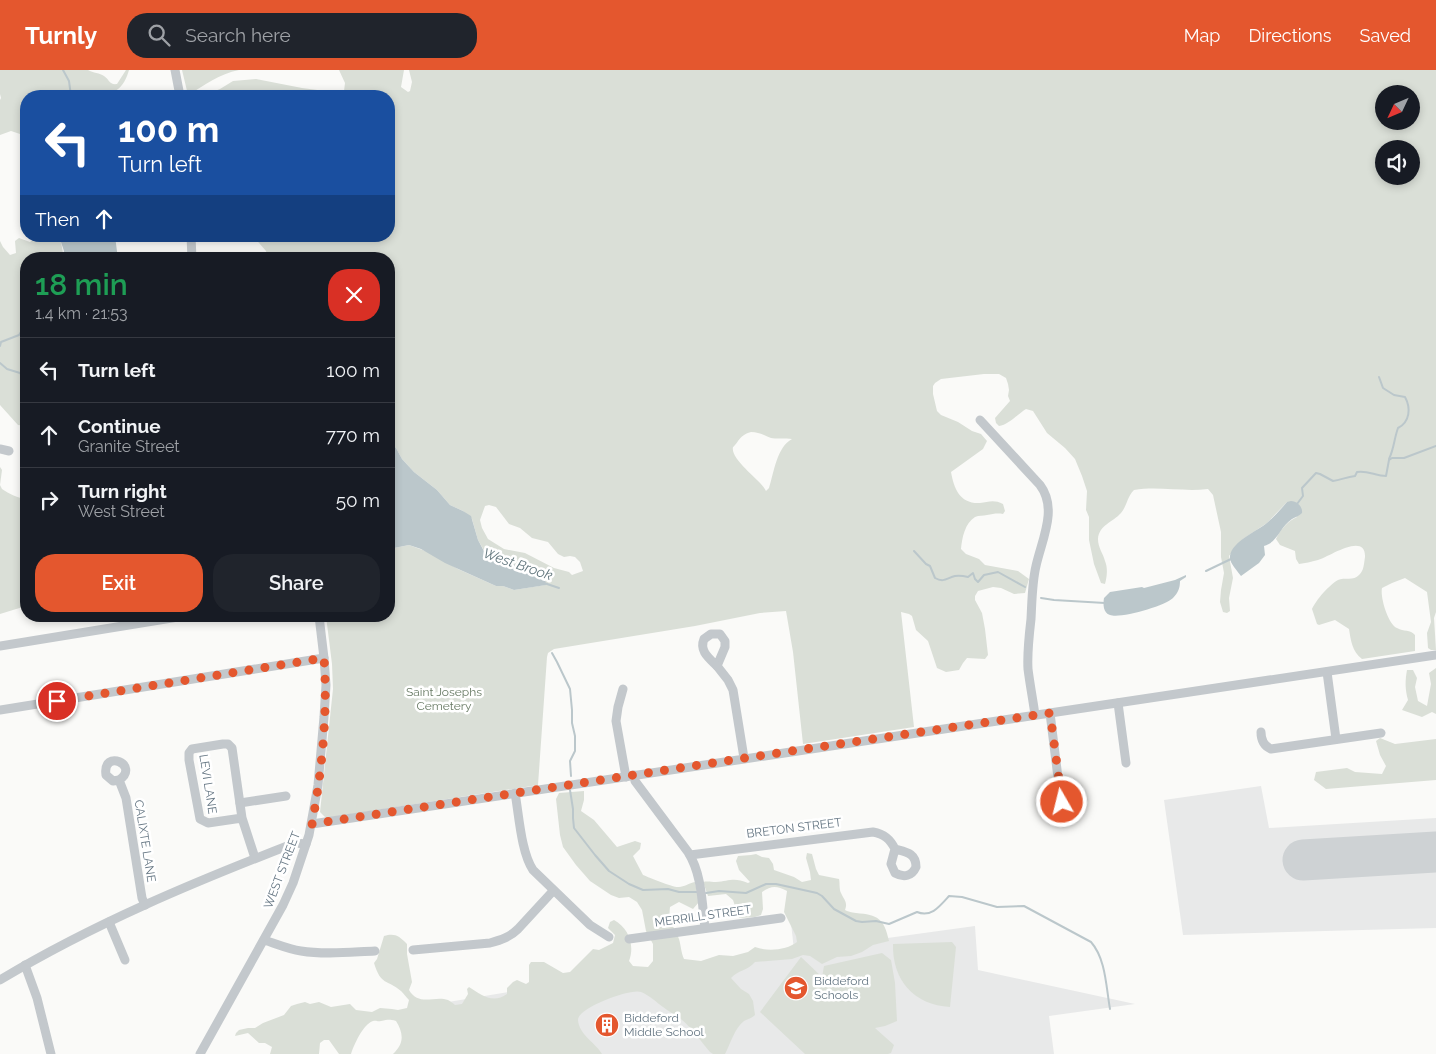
<!DOCTYPE html>
<meta charset="utf-8">
<style>
:root{--surface:#171b24;--page:#20242c;--text:#f1f3f6;--muted:#9ea1a6;--line:#363941;--accent:#e4572e}
body{margin:0;font-family:Raleway,sans-serif;background:var(--page);color:var(--text);height:100vh;display:flex;flex-direction:column;font-size:19px;white-space:nowrap}
*{box-sizing:border-box;margin:0}
p{font-size:16px;color:var(--muted)}
.icon{flex:none;width:28px;height:28px;fill:none;stroke:currentColor;stroke-width:2;stroke-linecap:round;stroke-linejoin:round}
.map{position:relative;flex:1;overflow:hidden}
.details{position:absolute;left:20px;top:182px;width:375px;height:370px;display:flex;flex-direction:column;background:var(--surface);border-radius:20px;box-shadow:0 2px 8px #0003}
.details>*{flex:none}
.hud{position:absolute;left:20px;top:20px;width:375px;height:152px;border-radius:20px;box-shadow:0 2px 8px #0003;background:#1a4fa0;color:#fff;overflow:hidden}
.needle{width:32px;rotate:226deg}
.fabs{position:absolute;left:1375px;top:15px;display:grid;gap:10px}
.fabs a{display:grid;place-items:center;width:45px;height:45px;border-radius:50%;background:var(--surface);box-shadow:0 2px 8px #0003;font-size:25px}
.pin{position:absolute;display:grid;place-items:center;width:42px;height:42px;color:#fff;margin:-21px;border:2px solid #fff;border-radius:50%;box-shadow:0 1px 5px #0007}
.me{position:absolute;width:55px;margin:-28px;rotate:352deg;stroke-linejoin:round;filter:drop-shadow(0 0 4px #0008)}
.turn{display:flex;align-items:center;gap:18px;height:105px;padding:0 15px;font-size:22px}
.turn .icon{width:65px;height:65px;stroke-width:2.5}
.turn b{display:block;font-size:35px;line-height:42px}
.then{display:flex;align-items:center;height:48px;padding:0 15px;background:#0003;gap:10px;font-size:19px}
.round{display:grid;place-items:center;flex:none;width:52px;height:52px;border-radius:20px;background:var(--page)}
.overview{display:flex;align-items:center;justify-content:space-between;height:85px;padding:0 15px}
h1{font-size:30px;font-weight:600;line-height:38px;color:#1e9e55}
.button{display:flex;gap:10px;margin-top:auto;padding:10px 15px}
.button a{flex:1;height:58px;border-radius:20px;background:var(--accent);color:#fff;font-size:20px;font-weight:600;line-height:58px;text-align:center}
.button a+a{background:var(--page);color:var(--text)}
ul{padding:0;list-style:none}
li{display:flex;align-items:center;gap:15px;height:65px;padding:0 15px;border-top:1px solid var(--line)}
li div{flex:1}
li b{display:block;font-size:19px}
li em{font-style:normal}
header{display:flex;align-items:center;gap:30px;box-sizing:border-box;height:70px;padding:0 25px;background:var(--accent);color:#fff}
header strong{font-size:24px}
nav{display:flex;gap:28px;margin-inline-start:auto;font-size:18px}
.search{width:350px;height:45px;background:var(--page);display:flex;align-items:center;gap:12px;box-sizing:border-box;padding:0 18px;border-radius:20px;color:var(--muted);font-size:19px}
.map>svg:first-child{display:block}
.built{fill:#e8e9e9}
.green{fill:#dadfd7;fill-rule:evenodd}
.water{fill:#bbc7cb}
.lines{fill:none;stroke-linecap:round;stroke-linejoin:round}
.stream{stroke:#bbc7cb;stroke-width:2}
.runway{stroke:#ced2d4;stroke-width:41}
.minor{stroke:#c3c8cc;stroke-width:9}
.route{stroke:#e4572e;stroke-width:9;stroke-dasharray:0 16.2}
.labels{text-anchor:middle;dominant-baseline:central;stroke-width:5;stroke-linejoin:round;paint-order:stroke}
.park-label{font-size:12px;fill:#687a64;stroke:#fff}
.street-label{font-size:12px;fill:#657683;stroke:#fff}
.poi-label{font-size:12px;fill:#657683;stroke:#fff;text-anchor:start}
.water-label{font-size:14px;font-style:italic;fill:#60757c;stroke:#fff}
</style>
<header>
<strong>Turnly</strong>
<div class="search"><svg class="icon" aria-label="search" viewBox="0 0 24 24"><circle cx="10" cy="10" r="6"/><path d="M15 15l6 6"/></svg>Search here</div>
<nav><a>Map</a><a>Directions</a><a>Saved</a></nav>
</header>
<div class="map">
<svg width="1436" height="984" viewBox="0 0 1436 984">
<rect width="100%" height="100%" fill="#fafaf8"/>
<g class="built">
<polygon points="1261,716 1269,758 1436,748 1436,858 1183,865 1164,730"/>
<polygon points="791,853 822,877 975,856 978,900 1135,934 1049,946 1054,984 410,984 430,935 630,902 794,880"/>
</g>
<g class="green">
<path d="M0,0H88C93,3 100,3 104,6C110,10 109,15 117,14L126,0H129C127,7 123,17 115,21C111,23 108,23 104,26H26V66L11,61L0,65V30L1,28L0,24Z"/>
<path d="M182,0H239C219,4 205,15 188,25Z"/>
<path d="M339,0H404L401,17L408,22L410,21L412,12L409,0H1436V542L1434,548L1436,580H1431L1428,578L1427,563L1431,552L1427,522L1405,508L1392,513L1382,518C1380,527 1388,554 1397,558C1404,562 1410,559 1415,565V581L1362,589C1352,581 1351,571 1349,559L1335,550L1319,555L1317,554L1312,539C1316,530 1329,515 1338,510C1344,507 1354,511 1359,505C1364,501 1364,493 1365,487C1366,461 1327,488 1318,490C1311,492 1305,493 1299,494L1296,489L1295,481L1280,475L1276,469C1280,460 1288,451 1297,447L1287,432L1267,453L1243,469L1229,486L1233,508L1229,528L1230,541L1227,543L1223,542L1220,532L1221,520L1224,503L1221,487V462L1213,425L1208,419C1183,422 1158,416 1134,420C1127,427 1127,436 1121,443C1113,452 1099,455 1098,469C1098,478 1103,483 1105,491C1108,498 1107,507 1105,514L1101,513L1094,494L1089,470V447L1086,440L1087,421L1082,406L1075,389L1065,378L1047,363L1033,341L1026,339C1018,344 1008,355 999,356L996,353L995,348L1010,331L1008,326L1009,320L1008,314L1006,308L999,304H984L941,309L935,313L933,316V324L937,341L941,345L958,352L972,361L981,364L987,371L983,379L951,402C954,419 960,434 980,433C988,432 994,429 1003,434L1005,441L1003,444C997,443 993,444 987,445C983,446 979,445 975,447C965,453 962,468 961,479L966,484L979,489L985,495L1018,501L1029,509L1025,523L1014,524L1001,518L993,517L978,521L975,526V530L982,543L985,559L988,585L985,589L967,588L963,593L959,600L946,602L937,598L928,571L916,560L912,546L909,544L901,542L914,657L803,674L793,582L786,541L760,543L695,556L554,579L548,583L547,587L538,715L332,747H325L320,742L333,619L332,594L326,546H389V479L409,475L428,482L458,499L496,516H503L514,520L545,515L524,496H517L492,489L486,484L478,470L472,449L463,441L450,435L437,420L414,402L402,389L396,378L391,379C392,396 396,401 389,419V189H268L266,181L253,166H389V26H202L220,19L233,11L256,9L302,18L340,23L344,21L345,13ZM1384,24H1411V51H1384ZM1384,79H1411V106H1384ZM751,362C759,362 763,365 771,368C775,369 786,368 792,369C777,377 774,402 769,418L766,421C761,410 730,390 733,377C734,377 738,371 738,371C742,366 744,364 751,362ZM489,435L496,437L509,454L520,458L532,468L548,472L558,484L564,487L570,486L575,487L580,492L583,501L572,505L569,502L554,498L525,483L504,479L488,469L482,458L480,450L485,436Z"/>
<polygon points="37,166 60,166 64,189 26,189 26,356 18,355 0,335 0,171 3,177 10,185 16,183 15,171 19,168 30,172"/>
<path d="M0,397L2,400L0,415L2,419C9,424 18,428 26,429V536L0,544Z"/>
<path d="M1436,598V644L1432,642L1422,647L1402,640L1408,630C1405,619 1405,611 1407,600H1413L1417,608L1415,617L1418,631L1427,636L1431,614L1429,603Z"/>
<polygon points="1380,668 1395,674 1436,669 1436,710 1326,719 1314,710 1316,702 1347,698 1355,702 1382,704 1386,696 1380,685 1376,671"/>
<path d="M584,721V730L581,741L594,750L617,777L635,771L641,773L640,779L633,786L643,805C650,808 674,818 679,817C684,817 689,813 695,812L699,832L693,839L679,832L670,837C668,853 674,856 679,869C681,876 681,882 684,889L701,891L719,885L733,886L748,882L755,877C768,882 787,880 797,872L796,866L784,842L787,821C777,816 772,815 762,822L763,839L761,845L755,847L739,848L733,830L726,824L708,826L703,812C708,811 711,812 716,812C729,811 734,807 748,813L750,812L739,800L736,791L738,786L751,785L756,784L762,787L769,788L773,794L774,800L794,807L802,812L811,810L810,802L806,788L807,783L812,784L816,799L819,805L839,809C840,813 839,819 841,823C844,830 848,832 845,840C849,842 851,842 856,843C878,845 884,848 889,871L873,875L862,882L851,886L837,887L822,894L810,886L803,885L792,889L755,892C747,901 738,900 731,908L741,919L749,924L753,931L755,945C752,948 748,949 744,951C734,959 731,973 725,984H713L710,982C701,972 693,959 682,950C677,945 669,942 663,937C656,932 649,925 641,922C631,918 577,938 578,950C579,965 596,973 602,984H393C404,974 404,964 396,951C388,949 388,950 381,951C377,952 377,950 373,951C363,954 354,975 351,984H339L329,970H324L320,973L319,984H270L272,977L265,973H259L248,963L235,966L236,963L239,960L248,958H255L263,953L284,945L291,936L297,934L305,932L310,934L319,932L331,937L350,934L356,940L372,942L380,938L392,939L398,940L407,938L409,930C406,927 404,924 401,921C387,909 381,916 374,893L377,889L384,866C395,863 399,866 407,874V884L412,912L409,920C419,937 435,925 448,930C450,931 453,933 455,935L462,934L468,924L467,919L469,917C481,925 493,934 507,924V918L513,912L517,910L526,914L529,912V895L531,892H544L563,903L570,902L593,879L599,880L613,873L615,865L608,858L610,852L614,850C629,858 635,876 629,891L633,896L648,897L653,891V874L646,861L642,840L637,832L629,827L619,828L611,825L590,811L576,795L563,777L560,765L556,729L559,723Z"/>
<path d="M952,872L956,877L950,937C914,935 892,910 893,874Z"/>
<polygon points="882,883 891,890 895,913 897,951 885,956 875,958 894,975 891,983 888,984 805,984 760,942 801,887 822,907 824,896"/>
</g>
<g class="water">
<polygon points="59,166 115,166 118,189 63,189 64,181"/>
<polygon points="393,377 396,378 402,389 414,402 437,420 450,435 463,441 471,446 478,470 486,485 492,489 528,498 542,506 545,510 546,515 514,520 503,516 496,516 445,493 421,479 409,475 389,479 389,419 394,399 391,389 390,379"/>
<path d="M1291,431C1297,431 1303,437 1302,443C1299,446 1295,447 1292,449C1280,457 1277,473 1264,476L1265,485L1259,493L1241,506C1237,500 1229,493 1230,486C1232,471 1258,461 1268,452C1275,446 1281,439 1287,432Z"/>
<path d="M1186,505V507L1180,511C1180,518 1178,523 1173,528C1165,536 1120,549 1110,545C1103,543 1103,534 1104,528L1110,522L1142,517L1144,518L1175,510Z"/>
</g>
<g class="lines">
<g class="stream">
<polyline points="63,0 69,11 71,26"/>
<polyline points="0,276 1,272 19,265 26,254"/>
<polyline points="0,293 7,299 20,303 26,312"/>
<path d="M1379,307L1383,318L1394,325L1405,327C1411,338 1410,352 1398,358C1394,369 1394,379 1389,389"/>
<path d="M1297,434L1303,426L1302,418L1316,403L1320,404L1333,411C1341,410 1346,407 1355,406L1357,402C1367,400 1376,406 1386,406L1389,390L1392,388H1404L1436,376"/>
<path d="M914,481L926,494L930,496L935,508C944,513 947,508 955,506C960,505 964,506 968,507L973,503L975,509L978,512L984,505L998,502L1025,517"/>
<polyline points="1206,501 1231,489"/>
<polyline points="544,513 559,518"/>
<polyline points="1041,528 1054,530 1105,533"/>
<polyline points="552,583 557,592 570,619 572,640 572,653 575,666 575,681 570,691 571,706"/>
<polyline points="570,720 573,739 573,748 574,758 595,785 609,801 629,814 643,820 668,819 679,822 697,822"/>
<path d="M706,823L719,821L746,823L766,814H776L817,823L822,826L834,839L856,851L862,852L876,851L889,854L917,842C931,848 940,836 949,826L962,827L997,837L1024,836L1091,872C1106,889 1106,917 1110,939"/>
</g>
<polyline class="runway" points="1303,790 1436,782"/>
<g class="minor">
<polyline points="175,0 180,26"/>
<polyline points="191,166 192,189"/>
<path d="M980,350L1040,415C1058,439 1042,469 1036,496C1032,513 1032,531 1031,549C1029,566 1027,583 1028,599C1030,615 1033,630 1035,645"/>
<polyline points="0,379 9,381"/>
<path d="M711,564H720L725,571V577L717,596C709,588 699,581 704,569Z"/>
<polyline points="0,576 184,546"/>
<polyline points="717,596 728,610 733,620 744,688"/>
<polyline points="1327,602 1336,669"/>
<polyline points="623,619 618,637 616,651 626,707"/>
<polyline points="1118,633 1126,693"/>
<polyline points="0,640 324,588"/>
<polyline points="1050,643 1061,732"/>
<path d="M1261,662C1261,670 1264,676 1271,679L1381,663"/>
<path d="M634,705L635,711L688,782C702,804 702,833 705,858"/>
<path d="M119,710L113,711L106,705C102,678 141,695 119,710L126,728L142,828L145,835"/>
<path d="M515,723C519,745 521,782 533,800L590,855L609,867"/>
<polyline points="240,733 286,726"/>
<polyline points="242,748 208,753 200,749 189,690 189,683 192,679 223,674 228,674 232,678 242,748 255,788"/>
<path d="M312,754C686,695 1062,644 1436,585"/>
<path d="M690,785L873,762C884,764 890,769 895,779L891,794L895,803C904,808 912,806 916,797C916,783 906,782 895,779"/>
<polyline points="109,852 125,890"/>
<polyline points="629,869 781,848"/>
<path d="M264,870C277,874 288,879 301,881C325,885 351,882 375,881"/>
<path d="M413,880L490,873C501,870 510,867 518,859L553,821"/>
<polyline points="25,895 37,928 51,984"/>
<path d="M0,910C93,854 194,812 295,773L306,774"/>
<polyline points="200,984 283,835 293,813 309,765 318,715 324,647 326,615 324,588 319,546"/>
</g>
</g>
<g class="lines">
<path class="route" d="M57,631L324,588C328,643 322,700 312,754L778,683L1050,643L1062,732"/>
</g>
<defs>
<g id="school-disc" transform="scale(1.25)"><circle r="9.5" fill="#e4572e" stroke="#fff"/><path d="M0-5L7-2L0 1L-7-2ZM-4 1L0 2.5L4 1V4Q0 6-4 4Z" fill="#fff"/></g>
<g id="building-disc" transform="scale(1.25)"><circle r="9.5" fill="#e4572e" stroke="#fff"/><path d="M-4-6H4V6H1V3H-1V6H-4ZM-2.5-4.3h1.7v1.8h-1.7ZM.8-4.3h1.7v1.8H.8ZM-2.5-1h1.7V.8h-1.7ZM.8-1h1.7V.8H.8Z" fill="#fff"/></g>
</defs>
<g fill-rule="evenodd">
<use href="#school-disc" x="796" y="918"/>
<use href="#building-disc" x="607" y="955"/>
</g>
<g class="labels">
<g class="park-label">
<text x="444" y="622">Saint Josephs<tspan x="444" dy="14">Cemetery</tspan></text>
</g>
<g class="street-label">
<text transform="translate(208 714) rotate(81)">LEVI LANE</text>
<text transform="translate(794 758) rotate(-7)">BRETON STREET</text>
<text transform="translate(145 771) rotate(81)">CALIXTE LANE</text>
<text transform="translate(282 800) rotate(-69)">WEST STREET</text>
<text transform="translate(703 846) rotate(-8)">MERRILL STREET</text>
</g>
<g class="poi-label">
<text x="814" y="911">Biddeford<tspan x="814" dy="14">Schools</tspan></text>
<text x="624" y="948">Biddeford<tspan x="624" dy="14">Middle School</tspan></text>
</g>
<g class="water-label">
<text transform="translate(518 494) rotate(19)">West Brook</text>
</g>
</g>
</svg>
<div class="fabs">
<a><svg class="needle" viewBox="-14 -14 28 28"><path d="M0-13l5 13h-10z" fill="#e53935"/><path d="M0 13l5-13h-10z" fill="#9ea1a6"/></svg></a>
<a><svg class="icon" aria-label="sound" viewBox="0 0 24 24"><path d="M4 9h4l5-4v14l-5-4H4zM17 9q2 3 0 6"/></svg></a>
</div>
<div class="pin" style="left:57px;top:631px;background:#d93025"><svg class="icon" aria-label="arrive" viewBox="0 0 24 24"><path d="M6 21V4h12l-3 4 3 4H6"/></svg></div>
<svg class="me" style="left:1062px;top:732px" viewBox="-20 -20 40 40"><circle r="17" fill="#e4572e" stroke="#fff" stroke-width="3"/><path d="M0-11L8 9 0 5-8 9z" fill="#fff"/></svg>
<div class="hud">
<div class="turn"><svg class="icon" aria-label="left" viewBox="0 0 24 24"><path d="M17 20v-9H6M10 6l-5 5 5 5"/></svg><div><b>100 m</b>Turn left</div></div>
<div class="then">Then<svg class="icon" aria-label="ahead" viewBox="0 0 24 24"><path d="M12 20V5M6 11l6-6 6 6"/></svg></div>
</div>
<section class="details">
<div class="overview"><div><h1>18 min</h1><p>1.4 km · 21:53</p></div><a class="round" style="background:#d93025;color:#fff"><svg class="icon" aria-label="close" viewBox="0 0 24 24"><path d="M6 6l12 12M18 6L6 18"/></svg></a></div>
<ul>
<li><svg class="icon" aria-label="left" viewBox="0 0 24 24"><path d="M17 20v-9H6M10 6l-5 5 5 5"/></svg><div><b>Turn left</b></div><em>100 m</em></li>
<li><svg class="icon" aria-label="ahead" viewBox="0 0 24 24"><path d="M12 20V5M6 11l6-6 6 6"/></svg><div><b>Continue</b><p>Granite Street</p></div><em>770 m</em></li>
<li><svg class="icon" aria-label="right" viewBox="0 0 24 24"><path d="M7 20v-9h11M14 6l5 5-5 5"/></svg><div><b>Turn right</b><p>West Street</p></div><em>50 m</em></li>
</ul>
<div class="button"><a>Exit</a><a>Share</a></div>
</section>
</div>
